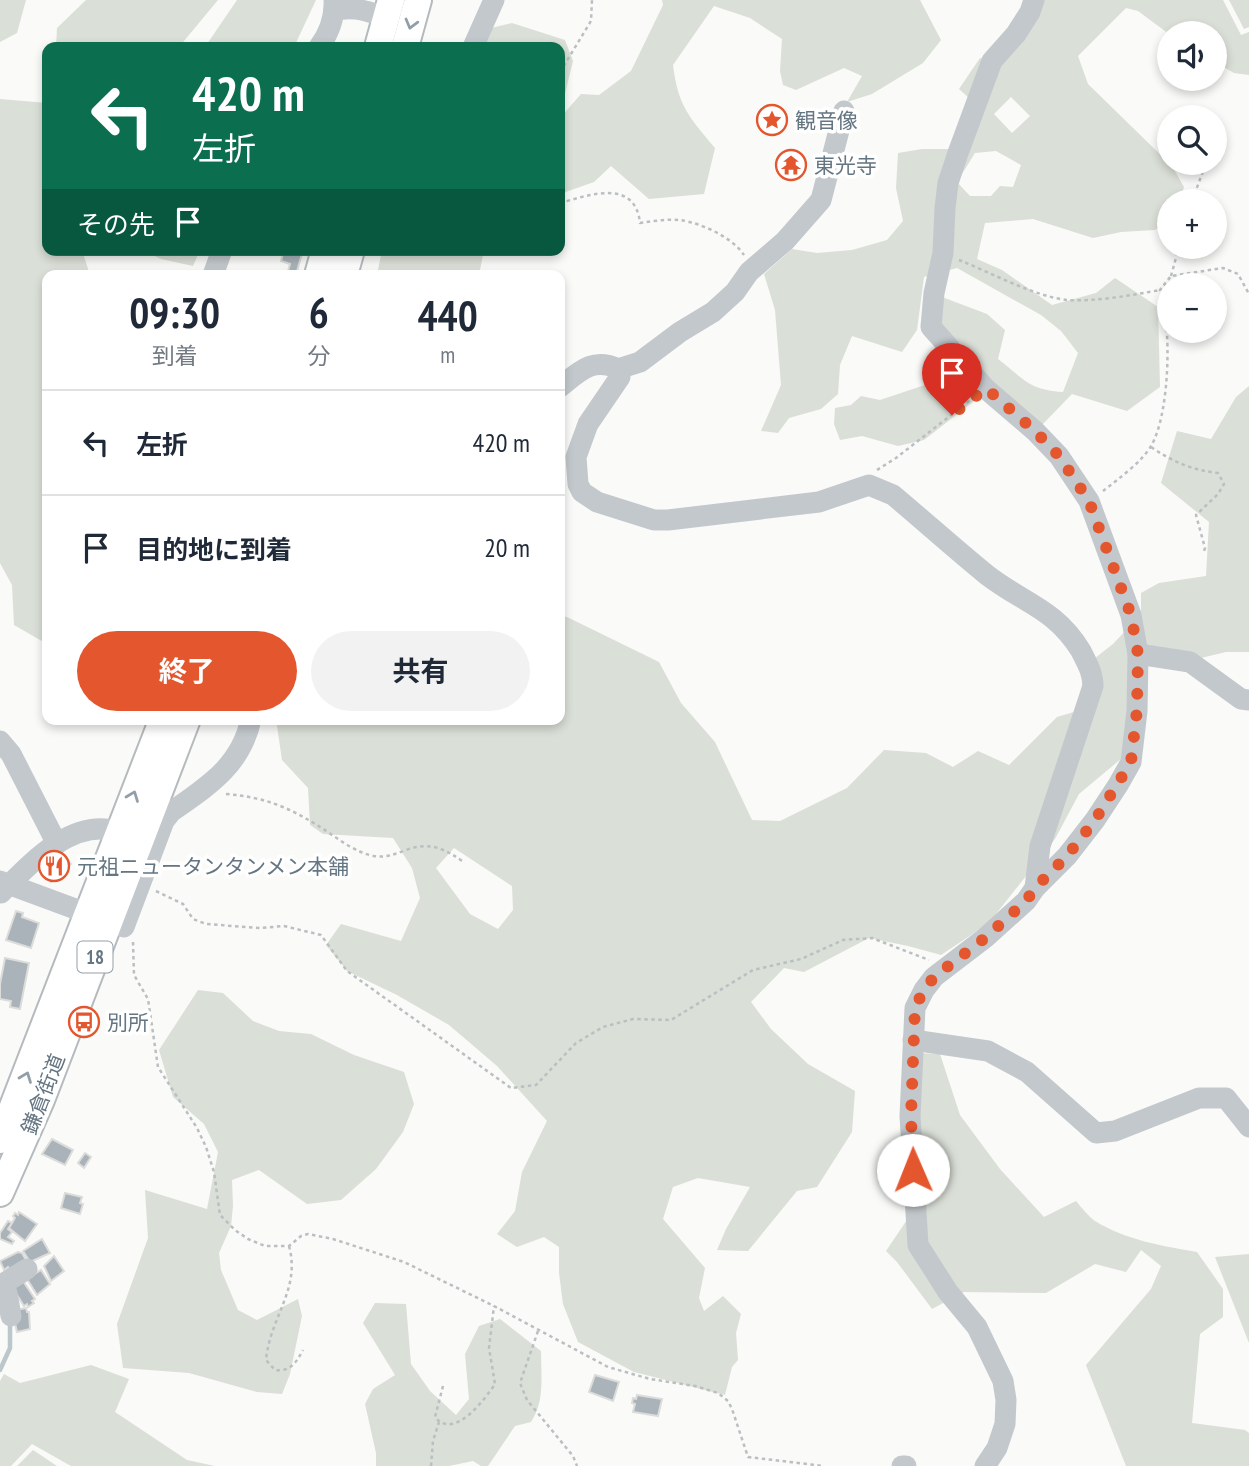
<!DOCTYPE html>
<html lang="ja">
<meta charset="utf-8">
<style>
:root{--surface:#fff;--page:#f2f2f3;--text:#1f2937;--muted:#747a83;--line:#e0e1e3;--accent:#e4572e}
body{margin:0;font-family:"PT Sans Narrow","Noto Sans JP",sans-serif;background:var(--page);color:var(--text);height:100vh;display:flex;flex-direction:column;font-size:26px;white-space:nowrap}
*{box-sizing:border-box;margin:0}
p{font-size:23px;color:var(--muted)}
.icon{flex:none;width:38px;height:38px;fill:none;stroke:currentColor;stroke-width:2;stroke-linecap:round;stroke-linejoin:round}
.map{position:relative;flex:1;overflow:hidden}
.panel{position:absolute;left:42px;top:270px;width:523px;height:455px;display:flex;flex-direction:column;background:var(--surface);border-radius:14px;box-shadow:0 4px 10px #0003}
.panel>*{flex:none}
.top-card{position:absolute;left:42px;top:42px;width:523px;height:214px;border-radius:14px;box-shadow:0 4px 10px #0003;background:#0b6e4f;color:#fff;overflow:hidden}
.controls{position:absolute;left:1157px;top:21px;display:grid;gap:14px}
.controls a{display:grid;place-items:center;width:70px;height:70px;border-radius:50%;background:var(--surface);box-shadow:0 4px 10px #0003;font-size:35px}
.pin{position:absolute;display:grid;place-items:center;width:60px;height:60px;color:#fff;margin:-72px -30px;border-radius:50% 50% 50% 0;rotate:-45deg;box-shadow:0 0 7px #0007}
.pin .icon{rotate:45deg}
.me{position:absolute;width:77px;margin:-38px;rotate:359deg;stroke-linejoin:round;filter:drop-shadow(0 0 5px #0008)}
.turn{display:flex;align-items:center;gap:24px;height:147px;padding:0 35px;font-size:32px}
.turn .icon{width:91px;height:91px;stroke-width:2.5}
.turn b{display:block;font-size:49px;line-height:60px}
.then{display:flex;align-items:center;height:66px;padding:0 35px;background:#0003;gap:14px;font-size:26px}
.eta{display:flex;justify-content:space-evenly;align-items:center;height:119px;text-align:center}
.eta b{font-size:42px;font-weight:700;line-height:49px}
.primary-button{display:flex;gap:14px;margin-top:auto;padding:14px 35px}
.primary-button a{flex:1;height:80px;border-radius:42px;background:var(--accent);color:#fff;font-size:28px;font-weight:700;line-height:80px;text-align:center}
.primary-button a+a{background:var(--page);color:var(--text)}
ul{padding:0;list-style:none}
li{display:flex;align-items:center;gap:21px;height:105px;padding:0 35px;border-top:2px solid var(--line)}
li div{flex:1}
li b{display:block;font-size:26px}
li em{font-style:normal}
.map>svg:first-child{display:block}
.green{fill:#dadfd7;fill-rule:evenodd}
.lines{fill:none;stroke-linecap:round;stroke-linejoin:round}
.stream{stroke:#bbc7cb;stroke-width:4.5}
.building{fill:#aab3b9;stroke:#dcdcda;stroke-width:2}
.major-casing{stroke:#b5babe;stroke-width:30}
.path{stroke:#bbbfc2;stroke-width:2.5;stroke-dasharray:3.5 3.5;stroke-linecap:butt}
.minor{stroke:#c3c8cc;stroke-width:21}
.major{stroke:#fff;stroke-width:26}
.oneway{stroke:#939fa8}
.route{stroke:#e4572e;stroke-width:12;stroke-dasharray:0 21.6}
.labels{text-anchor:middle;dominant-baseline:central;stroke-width:7;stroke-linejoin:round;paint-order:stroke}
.shield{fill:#fff;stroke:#939fa8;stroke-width:2}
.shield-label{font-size:19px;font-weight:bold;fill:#657683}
.poi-label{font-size:21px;fill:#657683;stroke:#fff;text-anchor:start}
.street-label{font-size:21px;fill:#657683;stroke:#fff}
</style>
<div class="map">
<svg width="1249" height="1466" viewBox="0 0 1249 1466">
<rect width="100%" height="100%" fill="#fafaf8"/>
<g class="green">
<polygon points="0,0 26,0 17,33 0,42"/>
<polygon points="86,0 218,0 179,47 56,47 57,28"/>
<polygon points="237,0 316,0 294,47 205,47"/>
<path d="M662,0H920L941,40L923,63L872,94L847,102L862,76L844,68L796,90L783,85L780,71L782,39L750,18L714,6L673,65C678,106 689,117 715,148L704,194L649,199L611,166L594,182L560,194V118L581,94L599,95L631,71L663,5Z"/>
<path d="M1038,0H1223L1241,35L1249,32V75L1234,73L1215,62L1214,33L1169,34L1138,11L1126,8L1078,56L1088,84L1172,166L1184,187L1180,201H1169V220L1155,230L1121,232L1093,238L1033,219L985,223L977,259L1002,270L1052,305L1096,293L1115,278L1158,307L1160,387L1127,411L1072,394L1041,426L992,387L924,440L898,446L862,436L840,440L834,424L835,408L851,405L861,396L880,400L943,379L963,359L938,328L942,297L987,314L1005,330L998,359C1024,379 1029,390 1063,392L1078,353L1061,331L1041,315L957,268L924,277L917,330L902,352L852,336L840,365L838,394L821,409L789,418L778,433L761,431L781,385L775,310L764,274L792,249L817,253L852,250L887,240L903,221L896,188L898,153L922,149H950L980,108L959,89L980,58L999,61ZM1011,97L1030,116L1012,133L994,114ZM996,151L1021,165L1013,187L1000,186L991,196H970L957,182L975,153Z"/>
<polygon points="1229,0 1249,0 1249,27 1244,29"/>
<polygon points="512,23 565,40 573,61 560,114 560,47 478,47 491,28"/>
<polygon points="0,99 47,103 47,250 82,250 90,275 47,275 47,644 14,625 12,585 0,563"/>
<polygon points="142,250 200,250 193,266 161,259"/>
<polygon points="382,250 484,250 479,275 377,275"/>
<path d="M1249,386V652H1226L1201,658L1149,647L1128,753L1079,794L1055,839L989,923L941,955L908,946L869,938L804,972L784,968L751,1002L771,1029L808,1064L855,1091L852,1132L817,1187L797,1191L748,1251L717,1250L726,1229L750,1187L698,1178L673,1187L663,1219L705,1268L699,1298L704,1311L723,1296L741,1314L736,1333L738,1360L732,1367L725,1395L634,1372L578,1342L563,1304L559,1273V1247L544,1237L517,1247L497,1234L515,1211L522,1172L547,1121L497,1066L449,1025L397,995L347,971L326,945L341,924L401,941L420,898L412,868L393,838L323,834L310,825L308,788L282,760L276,719H560V616L567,617L659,662L681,703L715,742L752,820L780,821L847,788L884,750L926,753L953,767L978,751L1009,765L1057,717L1084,709L1081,669L1113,644L1141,614V593L1159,583L1206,576L1209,522L1161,483L1177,431L1211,439L1236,397ZM454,848L512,886L513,910L498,929L470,914L436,868Z"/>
<polygon points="198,990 223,993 253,1021 279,1031 311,1034 354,1055 404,1072 414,1104 403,1132 376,1169 341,1200 307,1204 259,1170 232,1180 233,1206 231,1226 219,1253 221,1270 238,1310 257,1320 298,1299 302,1316 290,1374 282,1394 257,1392 189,1373 123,1368 117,1324 148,1238 145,1190 207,1209 218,1152 204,1124 173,1097 159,1050"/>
<path d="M917,1053L940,1054L960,1115L1000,1169L1044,1217L1076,1201C1082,1208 1088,1216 1095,1221C1126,1240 1162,1246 1197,1252L1223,1289V1317L1200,1334L1192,1423L1245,1430L1249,1433V1466H1126L1086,1365L1151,1289L1161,1266L1141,1250L1126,1272L1095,1264L1046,1293L964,1292L932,1309L897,1262L886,1251L927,1190L919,1119Z"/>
<polygon points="1249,1254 1249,1343 1215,1257"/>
<path d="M375,1303L406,1304L411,1364L430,1391L456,1415L469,1399L465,1354L479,1326L500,1319L541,1351C541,1376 545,1401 531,1422L515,1426L488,1466H481L473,1461L449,1466H376V1453L365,1404L373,1389L395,1375L363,1323Z"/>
<polygon points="91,1365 129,1379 115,1412 187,1460 215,1466 71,1466 32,1444 11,1466 0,1466 0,1381 4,1374 20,1383"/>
<polygon points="33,1450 57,1466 17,1466"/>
</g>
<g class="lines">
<polyline class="stream" points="0,1370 10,1348 10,1323"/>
</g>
<g class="building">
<polygon points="284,250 303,250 296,275 287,275 290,264 281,261"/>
<polygon points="59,851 71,864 51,882 39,868"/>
<polygon points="16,911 23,913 22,917 39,923 31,948 6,940"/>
<polygon points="5,958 29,963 20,1009 10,1007 11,1001 0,999 0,984"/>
<polygon points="52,1139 73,1150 65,1165 42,1154"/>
<polygon points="85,1153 91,1157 84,1168 78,1163"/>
<polygon points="65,1193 82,1197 80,1203 83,1204 80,1214 61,1208"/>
<polygon points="19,1212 37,1224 25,1241 9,1228 15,1218 13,1216 15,1213 18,1215"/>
<polygon points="8,1221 12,1223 8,1229 12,1232 8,1237 14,1241 12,1244 0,1239 0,1233"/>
<polygon points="42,1239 50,1253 30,1262 23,1251"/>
<polygon points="18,1252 22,1253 27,1262 11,1271 8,1267 4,1270 0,1261"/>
<polygon points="54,1256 64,1271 51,1281 44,1266"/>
<polygon points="41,1270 50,1284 37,1295 27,1279"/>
<polygon points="23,1281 35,1299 32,1301 34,1303 28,1307 27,1304 24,1306 12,1287"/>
<polygon points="26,1308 27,1312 29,1312 30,1329 17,1332 14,1319 16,1310"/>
<polygon points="595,1375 619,1382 613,1401 589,1392"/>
<polygon points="637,1395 662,1399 658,1416 633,1412 635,1404 632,1403 633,1398 636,1399"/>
</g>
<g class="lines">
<g class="major-casing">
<g id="major">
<polyline points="378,47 391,0"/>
<polyline points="405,47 418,0"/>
<polyline points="318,275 325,250"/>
<polyline points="344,275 351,250"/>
<polyline points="0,1140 163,719"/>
<polyline points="0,1193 41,1100 187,719"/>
</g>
</g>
<g class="path">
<polyline points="560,72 591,21 592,0"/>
<polyline points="1214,147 1219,139"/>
<polyline points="1192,201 1206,163"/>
<path d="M560,203C589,195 635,178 640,223C653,221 667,219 680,220C701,223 732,237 744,255"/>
<path d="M959,260C992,273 1033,296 1067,300C1095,302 1133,295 1160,290"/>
<polyline points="1171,276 1179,247"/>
<path d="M1151,447C1173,462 1192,470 1218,473L1224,484L1218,494L1196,515L1205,548L1203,554"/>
<polyline points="877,470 896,458 973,398"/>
<path d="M1103,491C1117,480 1143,461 1151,446C1170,414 1172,325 1160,290L1171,276L1223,268L1238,274L1249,294"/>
<path d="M226,794C263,797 286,806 317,825C335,836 353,852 374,856C386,858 395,854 406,850C431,841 445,849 465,863"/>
<polyline points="156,891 183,904 193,919 206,924 260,928 284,926 321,935 347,971 511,1088 536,1085 576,1043 603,1027 633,1019 671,1020 753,970 801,959 843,940 872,938 929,960"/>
<polyline points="133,942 134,975 148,999 158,1067 197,1128 206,1147 214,1172 220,1215 235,1230 248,1239 265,1246 289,1246 301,1236 308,1234 333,1239 404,1262 494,1306 608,1367 650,1379 695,1386 718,1393 728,1401 732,1409 748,1457 824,1466"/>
<path d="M289,1246C301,1289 270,1317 266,1360L275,1370C290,1372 296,1363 303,1350"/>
<polyline points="538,1331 520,1383 527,1400 573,1456 577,1466"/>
<path d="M443,1386L435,1417C454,1441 485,1399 495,1384L489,1348L494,1306"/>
<polyline points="431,1466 433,1441 439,1422"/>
</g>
<g class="minor">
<path d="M334,11C353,5 368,12 386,17"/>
<path d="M319,47C330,32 335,18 334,0"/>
<polyline points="473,47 494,0"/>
<polyline points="213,275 222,250"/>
<polyline points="618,369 640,362 680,332 713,312 735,292 749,272 785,241 821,200 844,111"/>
<path d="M560,387C580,371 593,357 618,369L620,377L588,424L576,457L578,484L582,492L597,502L654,520H668L819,502L869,485L893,495C924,521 955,549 987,575C1023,603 1056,609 1081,651C1087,663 1093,673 1093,686L1040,846L1035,888"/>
<polyline points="1138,654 1190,662 1241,699 1249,700"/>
<polyline points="0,741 11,754 57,844"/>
<path d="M0,881L124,927L164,821L171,812C208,786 241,766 251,719"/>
<path d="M1,893C30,864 73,816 119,832"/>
<polyline points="913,1040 988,1051 1027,1072 1096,1133 1115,1131 1199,1098 1226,1098 1249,1127"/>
<polyline points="0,1284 7,1293 11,1316"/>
<polyline points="1,1285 27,1269"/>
<polyline points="902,1466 906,1466"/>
<polyline points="985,1466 997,1448 1005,1424 1006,1400 1003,1381 977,1327 948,1292 918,1245 910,1116 915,1008 924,990 934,977 985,938 1026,901 1035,888 1067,856 1095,820 1118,785 1131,762 1137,711 1138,654 1131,615 1089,501 1059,456 1035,431 986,389 931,327 934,293 943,253 945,208 948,183 958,153 992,61 1016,34 1030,12 1034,0"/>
</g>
<use href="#major" class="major"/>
</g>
<defs><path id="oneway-chevron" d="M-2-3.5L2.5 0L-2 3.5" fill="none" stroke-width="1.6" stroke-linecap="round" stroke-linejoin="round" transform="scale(1.75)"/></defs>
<g class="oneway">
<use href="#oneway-chevron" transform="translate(411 24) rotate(105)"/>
<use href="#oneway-chevron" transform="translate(133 796) rotate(-69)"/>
<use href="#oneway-chevron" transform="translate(26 1077) rotate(-69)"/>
</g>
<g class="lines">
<polyline class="route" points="913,1170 911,1116 915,1007 924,990 934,977 985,938 1026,901 1035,888 1067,856 1095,820 1131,762 1137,710 1138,654 1131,615 1089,501 1059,456 1035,431 986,388 952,415"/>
</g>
<defs>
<g id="sight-ring" transform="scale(1.575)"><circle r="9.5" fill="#fff" stroke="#e4572e" stroke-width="1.5"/><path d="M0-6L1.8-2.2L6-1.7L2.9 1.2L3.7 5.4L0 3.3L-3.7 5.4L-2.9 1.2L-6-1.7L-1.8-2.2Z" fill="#e4572e"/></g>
<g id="temple-ring" transform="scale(1.575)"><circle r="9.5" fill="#fff" stroke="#e4572e" stroke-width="1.5"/><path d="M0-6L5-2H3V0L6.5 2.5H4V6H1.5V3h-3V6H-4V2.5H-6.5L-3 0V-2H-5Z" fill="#e4572e"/></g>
<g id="restaurant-ring" transform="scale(1.575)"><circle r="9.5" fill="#fff" stroke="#e4572e" stroke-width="1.5"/><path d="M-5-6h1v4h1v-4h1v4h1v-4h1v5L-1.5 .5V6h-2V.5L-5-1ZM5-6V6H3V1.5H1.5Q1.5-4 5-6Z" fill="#e4572e"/></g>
<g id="bus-ring" transform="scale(1.575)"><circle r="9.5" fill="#fff" stroke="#e4572e" stroke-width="1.5"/><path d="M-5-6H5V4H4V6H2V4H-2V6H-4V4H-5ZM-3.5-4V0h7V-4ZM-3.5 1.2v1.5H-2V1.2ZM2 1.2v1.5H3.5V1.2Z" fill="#e4572e"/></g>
</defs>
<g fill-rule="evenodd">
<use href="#sight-ring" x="772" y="120"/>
<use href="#temple-ring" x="791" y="165"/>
<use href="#restaurant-ring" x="54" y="866"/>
<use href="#bus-ring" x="84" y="1022"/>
</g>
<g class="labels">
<rect class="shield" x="77.5" y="941.5" width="35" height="31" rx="5"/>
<g class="shield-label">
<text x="95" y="957">18</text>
</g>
<g class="poi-label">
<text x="795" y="120">観音像</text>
<text x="814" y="165">東光寺</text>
<text x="77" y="866">元祖ニュータンタンメン本舗</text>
<text x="107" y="1022">別所</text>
</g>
<g class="street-label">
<text transform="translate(43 1094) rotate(-69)">鎌倉街道</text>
</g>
</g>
</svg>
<div class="controls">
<a><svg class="icon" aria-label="sound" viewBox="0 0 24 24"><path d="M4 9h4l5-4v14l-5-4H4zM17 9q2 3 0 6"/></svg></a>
<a><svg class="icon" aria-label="search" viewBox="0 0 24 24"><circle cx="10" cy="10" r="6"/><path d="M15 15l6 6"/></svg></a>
<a>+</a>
<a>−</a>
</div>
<div class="pin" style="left:952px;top:415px;background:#d93025"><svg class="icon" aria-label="arrive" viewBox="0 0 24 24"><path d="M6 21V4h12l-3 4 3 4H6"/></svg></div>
<svg class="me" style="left:913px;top:1170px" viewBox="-20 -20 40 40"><circle r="19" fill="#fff"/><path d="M0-13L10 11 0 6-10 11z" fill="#e4572e"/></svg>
<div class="top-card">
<div class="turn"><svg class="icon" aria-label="left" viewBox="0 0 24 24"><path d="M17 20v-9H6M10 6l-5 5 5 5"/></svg><div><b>420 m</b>左折</div></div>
<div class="then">その先<svg class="icon" aria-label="arrive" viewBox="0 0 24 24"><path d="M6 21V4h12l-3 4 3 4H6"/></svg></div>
</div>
<section class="panel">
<div class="eta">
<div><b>09:30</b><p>到着</p></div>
<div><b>6</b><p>分</p></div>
<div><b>440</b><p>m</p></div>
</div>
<ul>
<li><svg class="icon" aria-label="left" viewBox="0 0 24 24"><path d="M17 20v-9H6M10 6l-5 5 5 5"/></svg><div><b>左折</b></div><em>420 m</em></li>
<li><svg class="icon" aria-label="arrive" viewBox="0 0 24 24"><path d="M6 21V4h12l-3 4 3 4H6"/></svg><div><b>目的地に到着</b></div><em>20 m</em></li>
</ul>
<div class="primary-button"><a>終了</a><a>共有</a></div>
</section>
</div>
